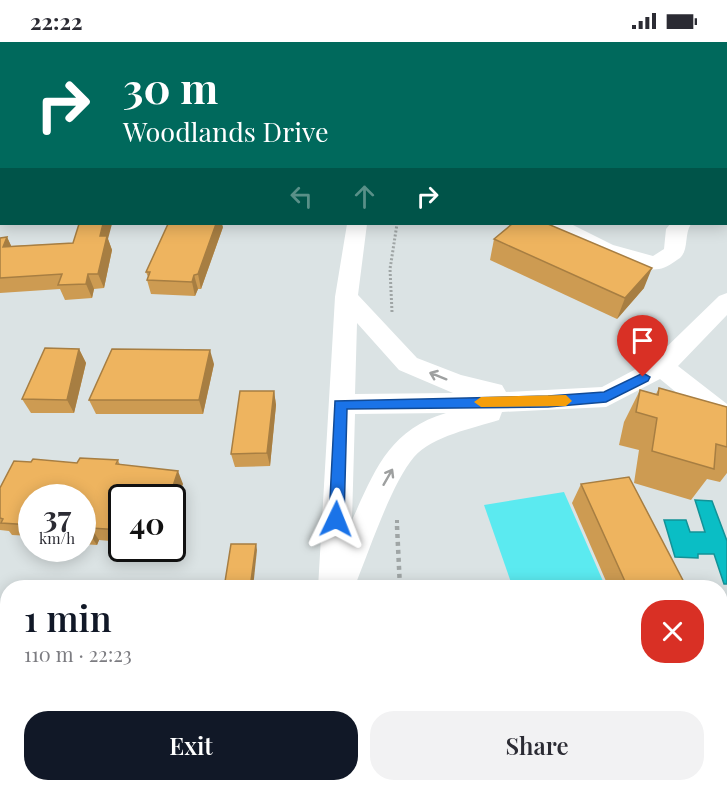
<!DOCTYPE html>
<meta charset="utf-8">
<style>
:root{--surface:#fff;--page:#f2f2f3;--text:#2b2b33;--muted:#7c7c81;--accent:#111827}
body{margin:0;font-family:"Playfair Display",serif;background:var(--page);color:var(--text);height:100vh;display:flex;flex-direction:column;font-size:22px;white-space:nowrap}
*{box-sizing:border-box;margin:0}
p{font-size:20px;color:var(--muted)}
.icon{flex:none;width:33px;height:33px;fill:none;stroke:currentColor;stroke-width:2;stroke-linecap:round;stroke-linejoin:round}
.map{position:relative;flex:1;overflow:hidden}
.sheet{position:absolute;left:0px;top:538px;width:728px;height:212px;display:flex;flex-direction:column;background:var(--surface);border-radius:24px 24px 0 0;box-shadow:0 3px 15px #0003}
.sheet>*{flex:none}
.top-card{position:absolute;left:0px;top:0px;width:728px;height:183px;box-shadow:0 3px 15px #0003;background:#00695c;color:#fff;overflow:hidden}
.speed{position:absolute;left:18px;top:442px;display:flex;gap:12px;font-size:30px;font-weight:700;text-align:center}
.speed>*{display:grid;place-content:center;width:78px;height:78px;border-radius:50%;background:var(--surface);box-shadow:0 3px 15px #0003;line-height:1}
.speed small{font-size:15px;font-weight:400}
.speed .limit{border:3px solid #111;border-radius:9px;background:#fff;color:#111}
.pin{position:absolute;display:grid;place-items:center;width:51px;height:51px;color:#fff;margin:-62px -26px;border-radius:50% 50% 50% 0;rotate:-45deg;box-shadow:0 0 6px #0007}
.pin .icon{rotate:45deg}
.me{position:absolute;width:66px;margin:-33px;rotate:2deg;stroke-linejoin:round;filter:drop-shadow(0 0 4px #0008)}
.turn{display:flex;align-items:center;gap:21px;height:126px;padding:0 24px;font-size:27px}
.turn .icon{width:78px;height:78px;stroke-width:2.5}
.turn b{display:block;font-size:42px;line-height:51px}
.lanes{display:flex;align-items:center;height:57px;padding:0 24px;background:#0003;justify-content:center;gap:30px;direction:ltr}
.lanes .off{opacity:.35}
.round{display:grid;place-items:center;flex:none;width:63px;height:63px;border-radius:24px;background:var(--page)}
.overview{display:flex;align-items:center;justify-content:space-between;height:102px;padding:0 24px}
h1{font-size:36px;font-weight:600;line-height:45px;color:var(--accent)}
.primary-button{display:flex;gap:12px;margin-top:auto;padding:12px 24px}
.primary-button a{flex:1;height:69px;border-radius:24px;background:var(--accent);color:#fff;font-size:24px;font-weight:600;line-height:69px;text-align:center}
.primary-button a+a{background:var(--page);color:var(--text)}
.status{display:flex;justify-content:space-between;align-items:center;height:42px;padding:0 30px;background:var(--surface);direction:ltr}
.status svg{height:16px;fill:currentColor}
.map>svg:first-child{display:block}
.green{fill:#5beaf0}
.water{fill:#0abec5;stroke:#139297;stroke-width:1.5}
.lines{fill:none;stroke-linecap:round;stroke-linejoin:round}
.path-far2{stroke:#9fa5a5;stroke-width:3;stroke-dasharray:2 2;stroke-linecap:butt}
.path-far1{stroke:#9fa5a5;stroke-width:4;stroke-dasharray:3 3;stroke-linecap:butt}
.path{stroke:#9fa5a5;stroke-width:4.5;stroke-dasharray:4 4;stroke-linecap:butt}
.minor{fill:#fff;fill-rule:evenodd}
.wall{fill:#cd9b52}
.shaded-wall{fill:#a77e42}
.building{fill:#eeb45f;stroke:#a77e42;stroke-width:1.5}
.oneway{stroke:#9ea0a0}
.route{fill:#1a73e8;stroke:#114b97;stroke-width:1.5}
.slow{fill:#f59e0b}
</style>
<div class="status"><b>22:22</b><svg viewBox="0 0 49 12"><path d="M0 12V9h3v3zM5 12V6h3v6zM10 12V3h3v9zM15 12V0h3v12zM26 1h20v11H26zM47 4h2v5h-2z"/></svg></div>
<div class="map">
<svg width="727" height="749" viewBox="0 0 727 749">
<rect width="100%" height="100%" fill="#dbe3e4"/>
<polygon class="green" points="564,450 606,546 513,546 484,463"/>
<polygon class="water" points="695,458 712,459 727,499 727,542 724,542 714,512 698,512 698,516 675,515 664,478 686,478 690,490 705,490"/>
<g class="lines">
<polyline class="path-far2" points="392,270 390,227 397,182"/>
<polyline class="path-far1" points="397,478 397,485"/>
<g class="path">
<polyline points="397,484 400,546"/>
<polyline points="395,749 396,742"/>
</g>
<g class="minor">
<polygon points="81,0 98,0 80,2"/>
<polygon points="464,0 478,0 463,2"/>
<polygon points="715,0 727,0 727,6 726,2"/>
<polygon points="2,31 2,41 0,42 0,32"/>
<rect x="726" y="110" width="1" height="10"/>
<polygon points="727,161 727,174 726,174 726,161"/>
<path d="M347,182H367L358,253L417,316L461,333L502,343L506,350L602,345L653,318L719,254L727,251V273L678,324L727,362V388L717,384L660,337L606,365L502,370L499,378C474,386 432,394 414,415C390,444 369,510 354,546H318L335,255ZM357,281L399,328L453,351L355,352ZM446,371C389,388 375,428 352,478L355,372Z"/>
<path d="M548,182H571L613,203L653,214L664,207L666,187L670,182H691C684,192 689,208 680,216C674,220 666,226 659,227C634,231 562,203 548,182Z"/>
<polygon points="307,742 347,742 346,749 306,749"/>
</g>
</g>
<g class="wall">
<polygon points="727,34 727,93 726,93 726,35"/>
<polygon points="2,72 2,101 0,98 0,74"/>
<polygon points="223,185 201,247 198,247 195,254 151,252 147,238 148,235 146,230"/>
<polygon points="7,195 11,204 73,201 108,197 112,208 104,246 94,247 92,256 65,258 60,247 0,251 0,196"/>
<polygon points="494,197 644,246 617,277 490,218"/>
<polygon points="79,307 86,321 74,371 31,371 22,357"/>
<polygon points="214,322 203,372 96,372 89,358"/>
<polygon points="659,346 727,365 727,431 720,440 707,437 691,458 634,441 639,408 619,403 624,380 640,348 656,352"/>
<polygon points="274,349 276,363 270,424 235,425 231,412"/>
<polygon points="118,418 120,423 183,442 122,456 122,500 99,498 97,503 82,502 82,456 32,456 32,494 12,493 9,489 0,488 0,446 31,420 77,421"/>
<polygon points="581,442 687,546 609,546 572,461"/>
<rect x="0" y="633" width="8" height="107"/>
</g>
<g class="shaded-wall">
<polygon points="351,0 364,0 362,2 350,2"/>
<polygon points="103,182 112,182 108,197 112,208 104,246 98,232 100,194"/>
<polygon points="216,182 222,182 223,185 201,247 198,232"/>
<polygon points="7,195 14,210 3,205"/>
<polygon points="652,226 644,246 617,277 625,256"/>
<polygon points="88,232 94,247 92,256 86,242"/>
<polygon points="194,233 198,247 195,254 192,240"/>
<polygon points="79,307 86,321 74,371 67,358"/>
<polygon points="210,308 214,322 203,372 199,358"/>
<polygon points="274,349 276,363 270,424 267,411"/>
<polygon points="178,429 183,442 172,476 172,456 169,456"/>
<polygon points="91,486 99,498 97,503 89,491"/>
<polygon points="256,502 257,508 253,546 250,546"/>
</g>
<g class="building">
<polygon points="119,0 351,0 350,2 117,2"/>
<polygon points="727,34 727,71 726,70 726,35"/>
<polygon points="2,72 2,90 0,90 0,74"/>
<polygon points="79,182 103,182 100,194 107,194 98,232 88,232 86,242 58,243 62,232 0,236 0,196 7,195 3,205 73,201"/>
<polygon points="168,182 216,182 198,232 194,233 192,240 147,238 150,230 146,230"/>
<polygon points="512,182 548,182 652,226 625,256 494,197"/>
<polygon points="45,306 79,307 67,358 22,357"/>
<polygon points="112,307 210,308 199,358 89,358"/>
<polygon points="659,346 727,365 727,405 716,402 714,427 652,409 657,376 636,370 640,348 658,353"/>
<polygon points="240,349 274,349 267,411 231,412"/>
<polygon points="80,416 118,418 116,422 178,429 169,456 122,456 122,488 91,486 89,491 82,491 82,456 32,456 32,483 1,481 3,477 0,476 0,446 14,419 31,420 33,417 77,421"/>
<polygon points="629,435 687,546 628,546 581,442"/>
<polygon points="231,502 256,502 250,546 224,546"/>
<polygon points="0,633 8,633 8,733 0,734"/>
</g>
<defs><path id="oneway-shaft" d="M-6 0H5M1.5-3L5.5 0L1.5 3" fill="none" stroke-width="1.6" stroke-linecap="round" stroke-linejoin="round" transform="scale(1.5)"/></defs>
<g class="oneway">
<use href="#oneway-shaft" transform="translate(438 334) rotate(-158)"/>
<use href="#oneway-shaft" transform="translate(388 435) rotate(-60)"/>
</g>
<polygon class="route" points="643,331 650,335 648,339 606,360 548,365 347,367 344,477 342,482 331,482 329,477 335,359 548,354 604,350"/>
<polygon class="slow" points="566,353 572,359 566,364 481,365 474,360 481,355"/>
</svg>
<div class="speed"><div>37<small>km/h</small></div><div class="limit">40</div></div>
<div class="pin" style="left:643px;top:335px;background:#d93025"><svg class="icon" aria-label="arrive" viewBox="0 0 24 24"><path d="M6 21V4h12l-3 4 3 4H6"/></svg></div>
<svg class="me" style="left:336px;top:477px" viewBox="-20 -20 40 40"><path d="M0-17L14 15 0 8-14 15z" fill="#1a73e8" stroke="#fff" stroke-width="4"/></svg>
<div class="top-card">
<div class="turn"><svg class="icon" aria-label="right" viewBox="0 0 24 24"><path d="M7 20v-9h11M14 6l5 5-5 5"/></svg><div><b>30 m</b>Woodlands Drive</div></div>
<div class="lanes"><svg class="icon off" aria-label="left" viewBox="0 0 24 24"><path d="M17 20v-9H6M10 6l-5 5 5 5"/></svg><svg class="icon off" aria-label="ahead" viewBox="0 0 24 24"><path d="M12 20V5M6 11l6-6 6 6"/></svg><svg class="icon" aria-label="right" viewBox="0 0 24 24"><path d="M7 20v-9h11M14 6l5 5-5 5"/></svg></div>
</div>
<section class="sheet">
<div class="overview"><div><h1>1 min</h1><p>110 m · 22:23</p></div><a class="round" style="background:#d93025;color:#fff"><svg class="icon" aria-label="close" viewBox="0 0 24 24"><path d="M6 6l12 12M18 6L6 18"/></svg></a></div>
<div class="primary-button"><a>Exit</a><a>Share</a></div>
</section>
</div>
